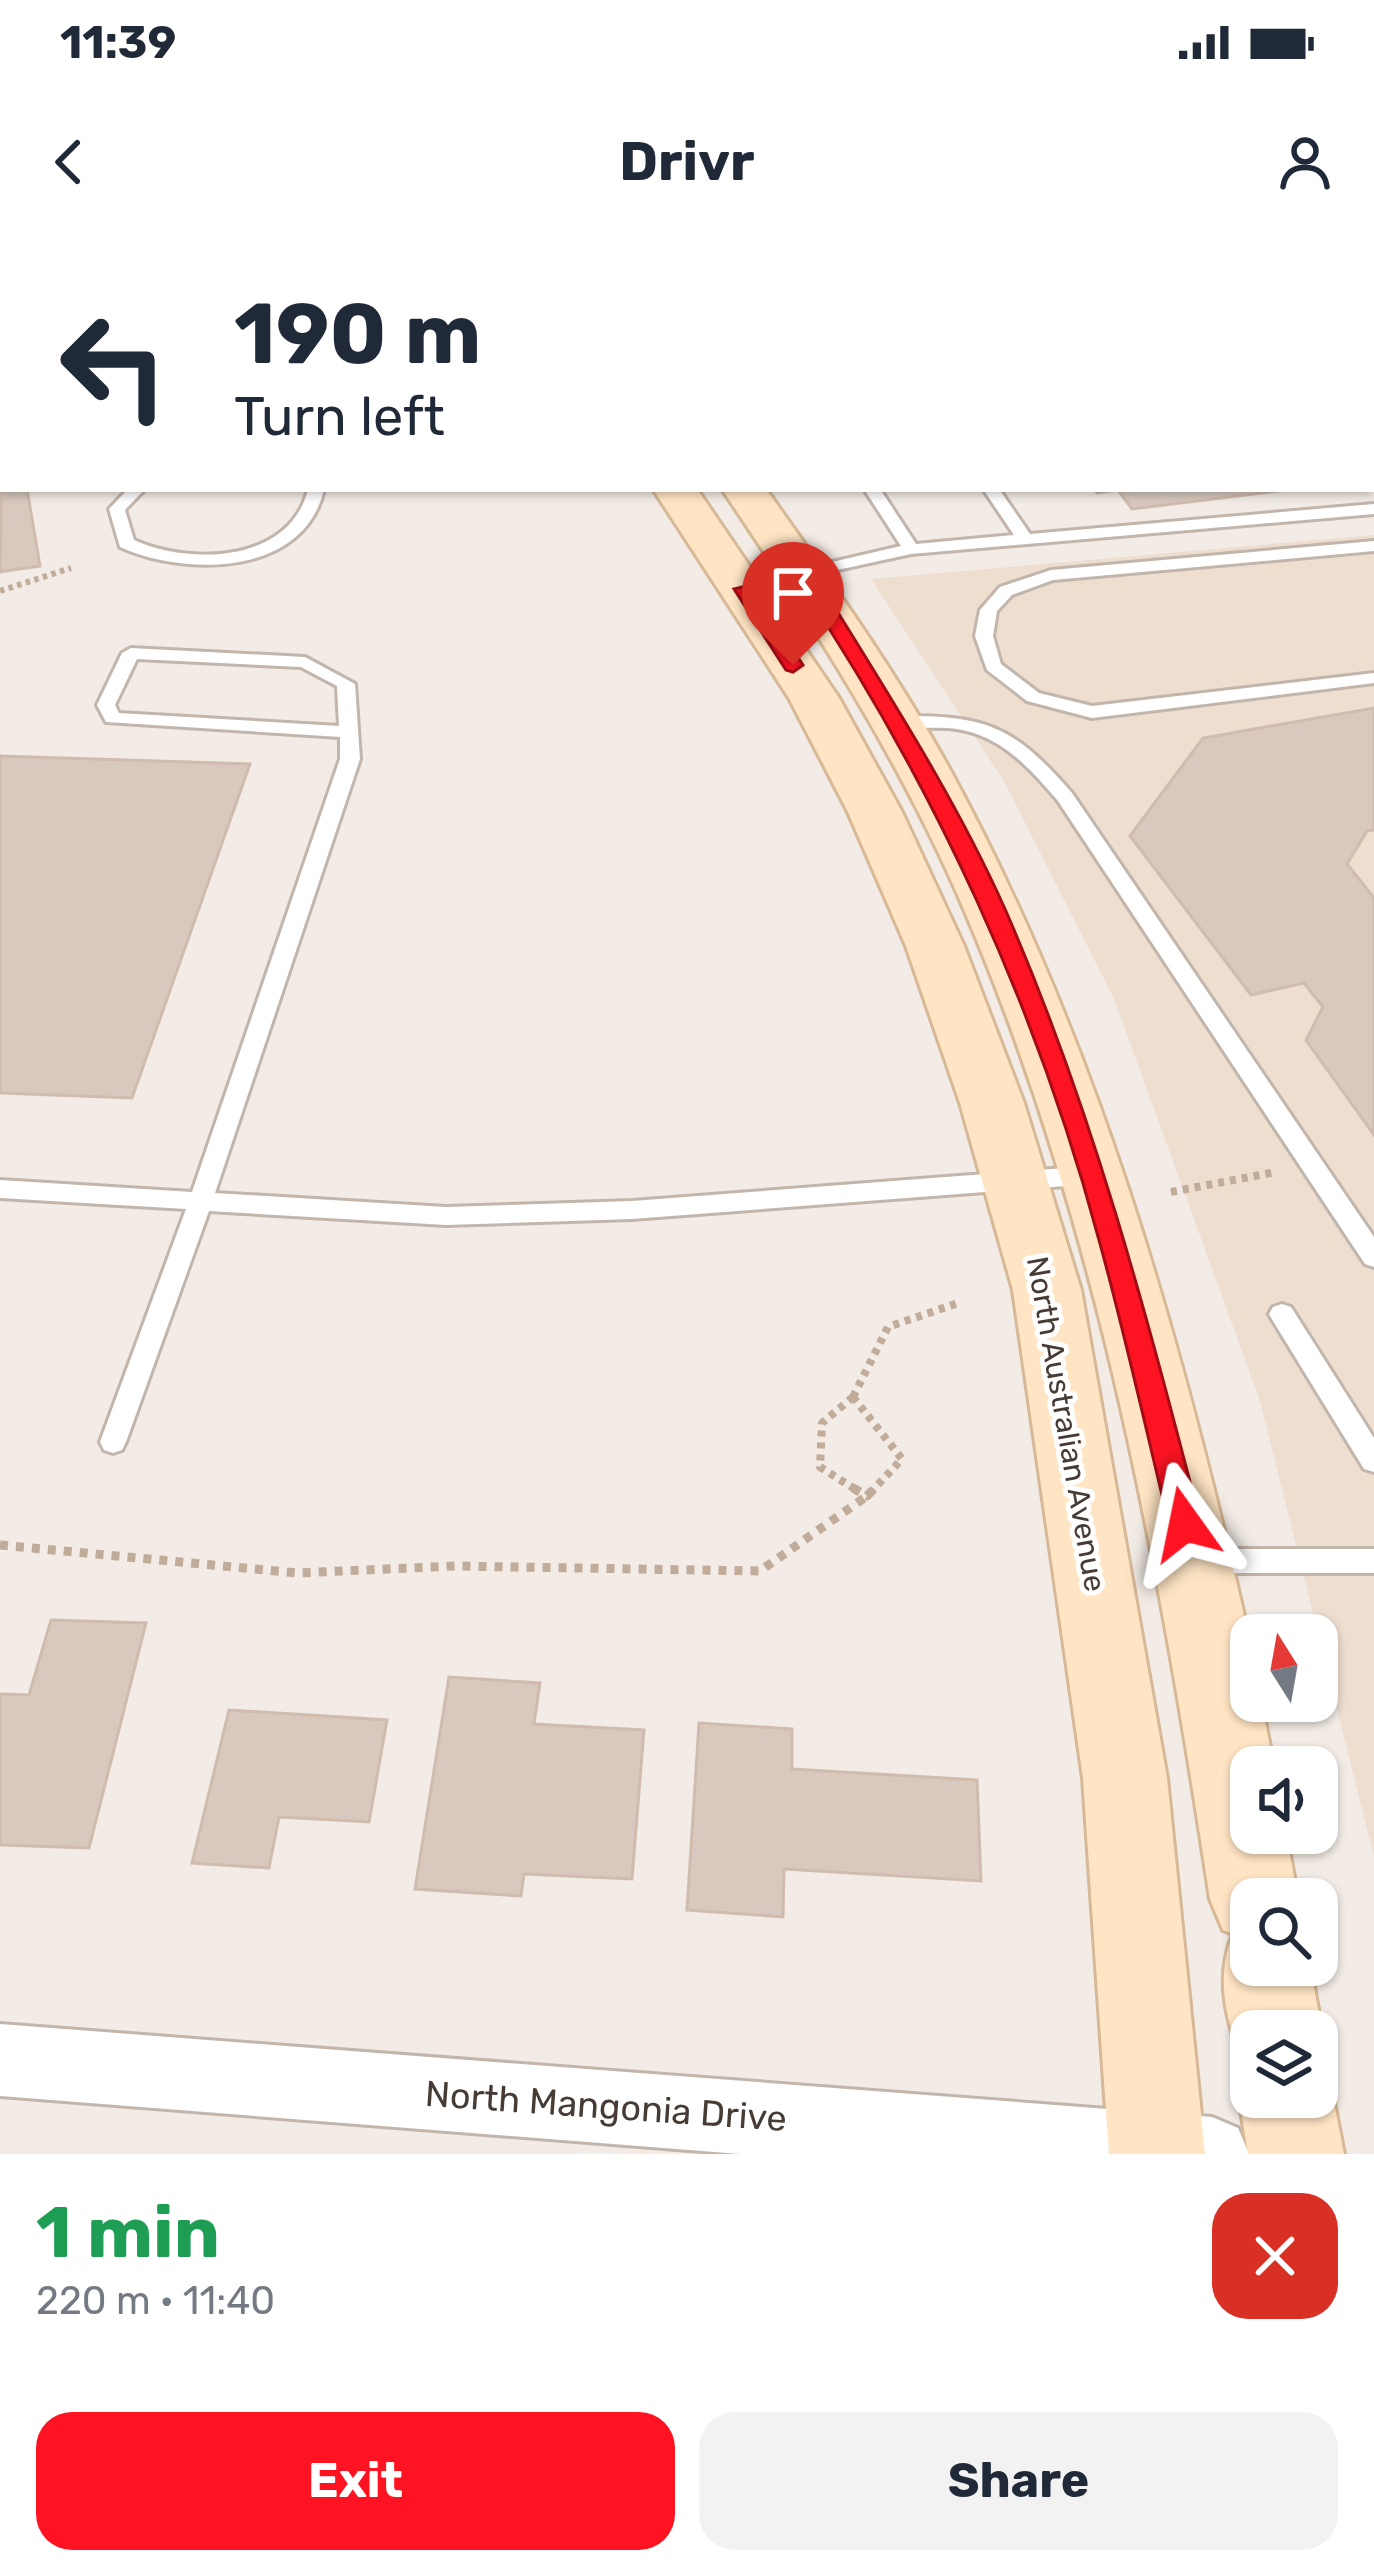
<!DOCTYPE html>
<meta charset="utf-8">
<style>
:root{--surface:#fff;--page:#f2f2f3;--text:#1f2937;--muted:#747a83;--accent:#fd1321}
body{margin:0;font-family:Rubik,sans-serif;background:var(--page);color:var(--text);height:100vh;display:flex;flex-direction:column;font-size:45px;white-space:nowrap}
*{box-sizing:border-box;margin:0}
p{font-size:39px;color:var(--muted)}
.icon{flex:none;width:66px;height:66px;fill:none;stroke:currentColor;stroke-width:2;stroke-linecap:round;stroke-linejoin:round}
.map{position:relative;height:1914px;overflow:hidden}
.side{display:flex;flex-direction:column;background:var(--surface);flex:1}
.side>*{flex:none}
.top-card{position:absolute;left:0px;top:0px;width:1374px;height:252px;box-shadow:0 3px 9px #0004;background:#fff;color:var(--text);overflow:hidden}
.needle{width:78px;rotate:349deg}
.buttons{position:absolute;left:1230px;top:1374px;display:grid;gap:24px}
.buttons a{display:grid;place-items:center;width:108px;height:108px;border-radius:24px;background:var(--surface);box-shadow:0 3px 9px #0004;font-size:60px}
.pin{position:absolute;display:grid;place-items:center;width:102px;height:102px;color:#fff;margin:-123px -51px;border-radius:50% 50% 50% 0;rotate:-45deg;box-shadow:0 0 12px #0007}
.pin .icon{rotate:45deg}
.me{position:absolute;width:132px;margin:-66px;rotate:348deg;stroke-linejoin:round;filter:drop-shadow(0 0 9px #0008)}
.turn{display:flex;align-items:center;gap:42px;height:252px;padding:0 36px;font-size:54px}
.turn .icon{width:156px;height:156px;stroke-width:2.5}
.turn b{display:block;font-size:84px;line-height:102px}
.round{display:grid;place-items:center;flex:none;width:126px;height:126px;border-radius:36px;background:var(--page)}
.summary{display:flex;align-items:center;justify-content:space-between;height:204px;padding:0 36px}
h1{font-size:72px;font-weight:700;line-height:90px;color:#1e9e55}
.primary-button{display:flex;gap:24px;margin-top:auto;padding:24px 36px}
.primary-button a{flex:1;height:138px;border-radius:36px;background:var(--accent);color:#fff;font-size:48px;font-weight:700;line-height:138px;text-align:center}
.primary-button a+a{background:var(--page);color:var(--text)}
.status{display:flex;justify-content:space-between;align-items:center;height:84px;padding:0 60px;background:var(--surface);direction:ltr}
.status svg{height:33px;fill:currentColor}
header{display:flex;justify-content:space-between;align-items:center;height:156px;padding:0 36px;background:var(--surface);font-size:54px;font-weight:700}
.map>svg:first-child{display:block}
.education{fill:#eddecf}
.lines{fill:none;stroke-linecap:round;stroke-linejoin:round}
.canal{fill:#a1e1f1;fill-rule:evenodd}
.building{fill:#d8c8be;stroke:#d0bcae;stroke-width:3}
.service-casing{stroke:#c2b5ab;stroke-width:6}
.minor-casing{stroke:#c2b5ab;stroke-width:6}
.secondary-casing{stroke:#d7b997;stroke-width:6}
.path-far3{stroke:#c1ab99;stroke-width:4.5;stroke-dasharray:3 3;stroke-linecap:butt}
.path-far2{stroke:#c1ab99;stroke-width:6;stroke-dasharray:4.5 4.5;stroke-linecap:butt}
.path-far1{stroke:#c1ab99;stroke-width:8;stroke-dasharray:6 6;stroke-linecap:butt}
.path{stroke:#c1ab99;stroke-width:9;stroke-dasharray:8 8;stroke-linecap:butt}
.service{fill:#fff;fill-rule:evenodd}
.minor{fill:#fff;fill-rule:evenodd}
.secondary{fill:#ffe5c4;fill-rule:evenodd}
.route{fill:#fd1321;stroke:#a40c15;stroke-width:3}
.labels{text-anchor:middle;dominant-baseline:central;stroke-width:10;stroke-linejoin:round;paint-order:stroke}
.street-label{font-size:30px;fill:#463c35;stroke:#fff}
.near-street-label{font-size:36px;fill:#463c35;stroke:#fff}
</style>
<div class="status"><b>11:39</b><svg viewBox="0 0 49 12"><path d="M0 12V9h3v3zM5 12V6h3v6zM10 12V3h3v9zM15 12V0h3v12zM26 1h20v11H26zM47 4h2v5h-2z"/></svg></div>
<header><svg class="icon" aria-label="back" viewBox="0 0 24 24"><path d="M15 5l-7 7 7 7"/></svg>Drivr<svg class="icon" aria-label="person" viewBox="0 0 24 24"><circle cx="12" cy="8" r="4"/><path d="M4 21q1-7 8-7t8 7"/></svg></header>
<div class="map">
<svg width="1374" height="1914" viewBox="0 0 1374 1914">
<rect width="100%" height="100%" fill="#f3ece6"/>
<polygon class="education" points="1374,295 1374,1617 1260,1161 1114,759 1005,543 871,339"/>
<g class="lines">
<g class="canal">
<polygon points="1298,0 1332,0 1334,3 1300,3"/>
<polygon points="1371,32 1374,33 1374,54 1371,53"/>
</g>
</g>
<g class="building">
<polygon points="0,17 3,17 0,146"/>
<polygon points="3,167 3,249 27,249 40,326 0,332"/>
<polygon points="1094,249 1295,249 1132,269 1118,250 1097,253"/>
<polygon points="1374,468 1374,590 1367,591 1347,624 1374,658 1374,895 1306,800 1323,767 1304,743 1251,755 1130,596 1203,498"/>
<polygon points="0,516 250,524 132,858 0,853"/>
<polygon points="51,1380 146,1383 89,1608 0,1605 0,1454 29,1455"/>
<polygon points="449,1437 540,1443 534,1484 644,1490 632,1639 524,1634 521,1656 415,1649"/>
<polygon points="229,1470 387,1480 369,1582 279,1577 269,1628 192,1623"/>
<polygon points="699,1483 792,1489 792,1529 977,1540 981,1641 784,1629 783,1677 687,1670"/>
</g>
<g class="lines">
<g class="service-casing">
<g id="service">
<polygon points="129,0 143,0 144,3 130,3"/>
<polygon points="1090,0 1104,0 1107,3 1093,3"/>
<polygon points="1185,0 1199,0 1202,3 1188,3"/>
<rect x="1371" y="154" width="3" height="9"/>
<path d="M128,249H145L125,270L134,300C191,326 291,322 308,249H324C305,336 186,337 120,307L109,269Z"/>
<polygon points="864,249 880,249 916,304 1014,295 983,249 999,249 1030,294 1374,264 1374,274 911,314 737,352 737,344 901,306"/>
<polygon points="1374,301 1374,311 1053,340 1012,355 997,371 993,396 1001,424 1039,453 1092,466 1374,433 1374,443 1092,478 1027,461 987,430 975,396 980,370 1000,347 1051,330"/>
<path d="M131,408L305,417L355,444L360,519L215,953L446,967L632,961L1091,926L1103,935L1091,944L632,979L446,985L209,971L126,1202L122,1210L113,1213L104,1210L100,1202L186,969L0,958V940L192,952L340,519V497L106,482L97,465L122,413ZM137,419L301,427L337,446L339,486L119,473L115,465Z"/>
<path d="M896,476C986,475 1013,485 1072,553L1374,997V1027L1365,1024L1058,561C1027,525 998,492 948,488C928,487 908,489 889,486L887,482Z"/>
<polygon points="1282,1064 1291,1067 1374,1198 1374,1232 1364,1229 1273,1081 1269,1074 1273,1067"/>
<polygon points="1202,1309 1374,1309 1374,1333 1202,1333 1192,1330 1188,1321 1192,1312"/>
</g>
</g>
<g class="minor-casing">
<polygon id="minor" points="0,1784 1212,1877 1238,1888 1249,1914 740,1914 0,1856"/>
</g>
<g class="secondary-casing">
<g id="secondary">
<polygon points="414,0 452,0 454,3 416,3"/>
<polygon points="481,0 519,0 521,3 483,3"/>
<polygon points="653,249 697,249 839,458 902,572 964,706 1024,863 1081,1050 1167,1538 1205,1914 1109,1914 1083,1538 1013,1050 960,863 906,706 848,572 789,458"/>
<path d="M722,249H766C832,343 900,437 955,539C1096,801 1177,1083 1243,1371L1251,1413V1461H1261L1274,1527H1251V1593H1286L1298,1659H1251V1725H1310L1322,1791L1317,1803V1791H1251V1827L1243,1824C1226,1780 1215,1738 1233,1694L1223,1690L1210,1659C1159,1323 1099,988 966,674C902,522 813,385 722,249Z"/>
<polygon points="1317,1823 1333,1857 1344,1914 1248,1914 1239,1857 1251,1828 1251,1857 1317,1857"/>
</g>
</g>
<polyline class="path-far3" points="57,3 66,0"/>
<polyline class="path-far2" points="0,351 71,328"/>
<g class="path-far1">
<polyline points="1171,952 1276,932"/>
<polyline points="853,1157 902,1219 872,1251"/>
<polyline points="853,1157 822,1183 820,1227 858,1251"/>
<polyline points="853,1157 888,1087 961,1062"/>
</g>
<g class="path">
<polyline points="853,1248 867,1256 875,1248"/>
<polyline points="0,1305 297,1333 455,1326 760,1331 867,1256"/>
</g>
<use href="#service" class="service"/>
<use href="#minor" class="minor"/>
<use href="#secondary" class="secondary"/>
</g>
<path class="route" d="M805,332L821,345C886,451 954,555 1005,669C1093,870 1146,1073 1201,1284L1196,1294L1185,1298L1174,1294L1169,1284C1146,1190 1125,1094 1099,1000C1037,768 934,544 800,344L756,352L803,425L793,432L786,430L734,349Z"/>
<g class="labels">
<g class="street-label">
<text transform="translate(1066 1184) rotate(80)">North Australian Avenue</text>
</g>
<g class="near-street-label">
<text transform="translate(606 1866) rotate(4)">North Mangonia Drive</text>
</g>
</g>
</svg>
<div class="buttons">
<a><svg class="needle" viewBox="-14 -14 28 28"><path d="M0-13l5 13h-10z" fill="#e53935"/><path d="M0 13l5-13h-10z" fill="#747a83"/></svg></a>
<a><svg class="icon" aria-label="sound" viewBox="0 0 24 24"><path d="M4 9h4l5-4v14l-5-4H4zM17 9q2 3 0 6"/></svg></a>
<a><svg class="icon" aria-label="search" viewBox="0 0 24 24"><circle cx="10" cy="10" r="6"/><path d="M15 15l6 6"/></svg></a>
<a><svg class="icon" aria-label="layers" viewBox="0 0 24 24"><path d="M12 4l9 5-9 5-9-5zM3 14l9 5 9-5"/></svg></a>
</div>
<div class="pin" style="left:793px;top:425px;background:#d93025"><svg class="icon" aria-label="arrive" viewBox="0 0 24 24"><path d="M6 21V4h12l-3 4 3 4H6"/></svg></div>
<svg class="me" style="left:1185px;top:1284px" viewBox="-20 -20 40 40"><path d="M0-17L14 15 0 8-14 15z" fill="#fd1321" stroke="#fff" stroke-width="4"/></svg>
<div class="top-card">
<div class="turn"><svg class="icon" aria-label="left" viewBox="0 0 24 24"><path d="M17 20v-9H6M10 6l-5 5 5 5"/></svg><div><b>190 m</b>Turn left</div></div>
</div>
</div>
<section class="side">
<div class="summary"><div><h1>1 min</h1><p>220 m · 11:40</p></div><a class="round" style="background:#d93025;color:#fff"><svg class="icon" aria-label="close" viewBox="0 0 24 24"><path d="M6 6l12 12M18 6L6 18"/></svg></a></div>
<div class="primary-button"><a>Exit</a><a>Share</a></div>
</section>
